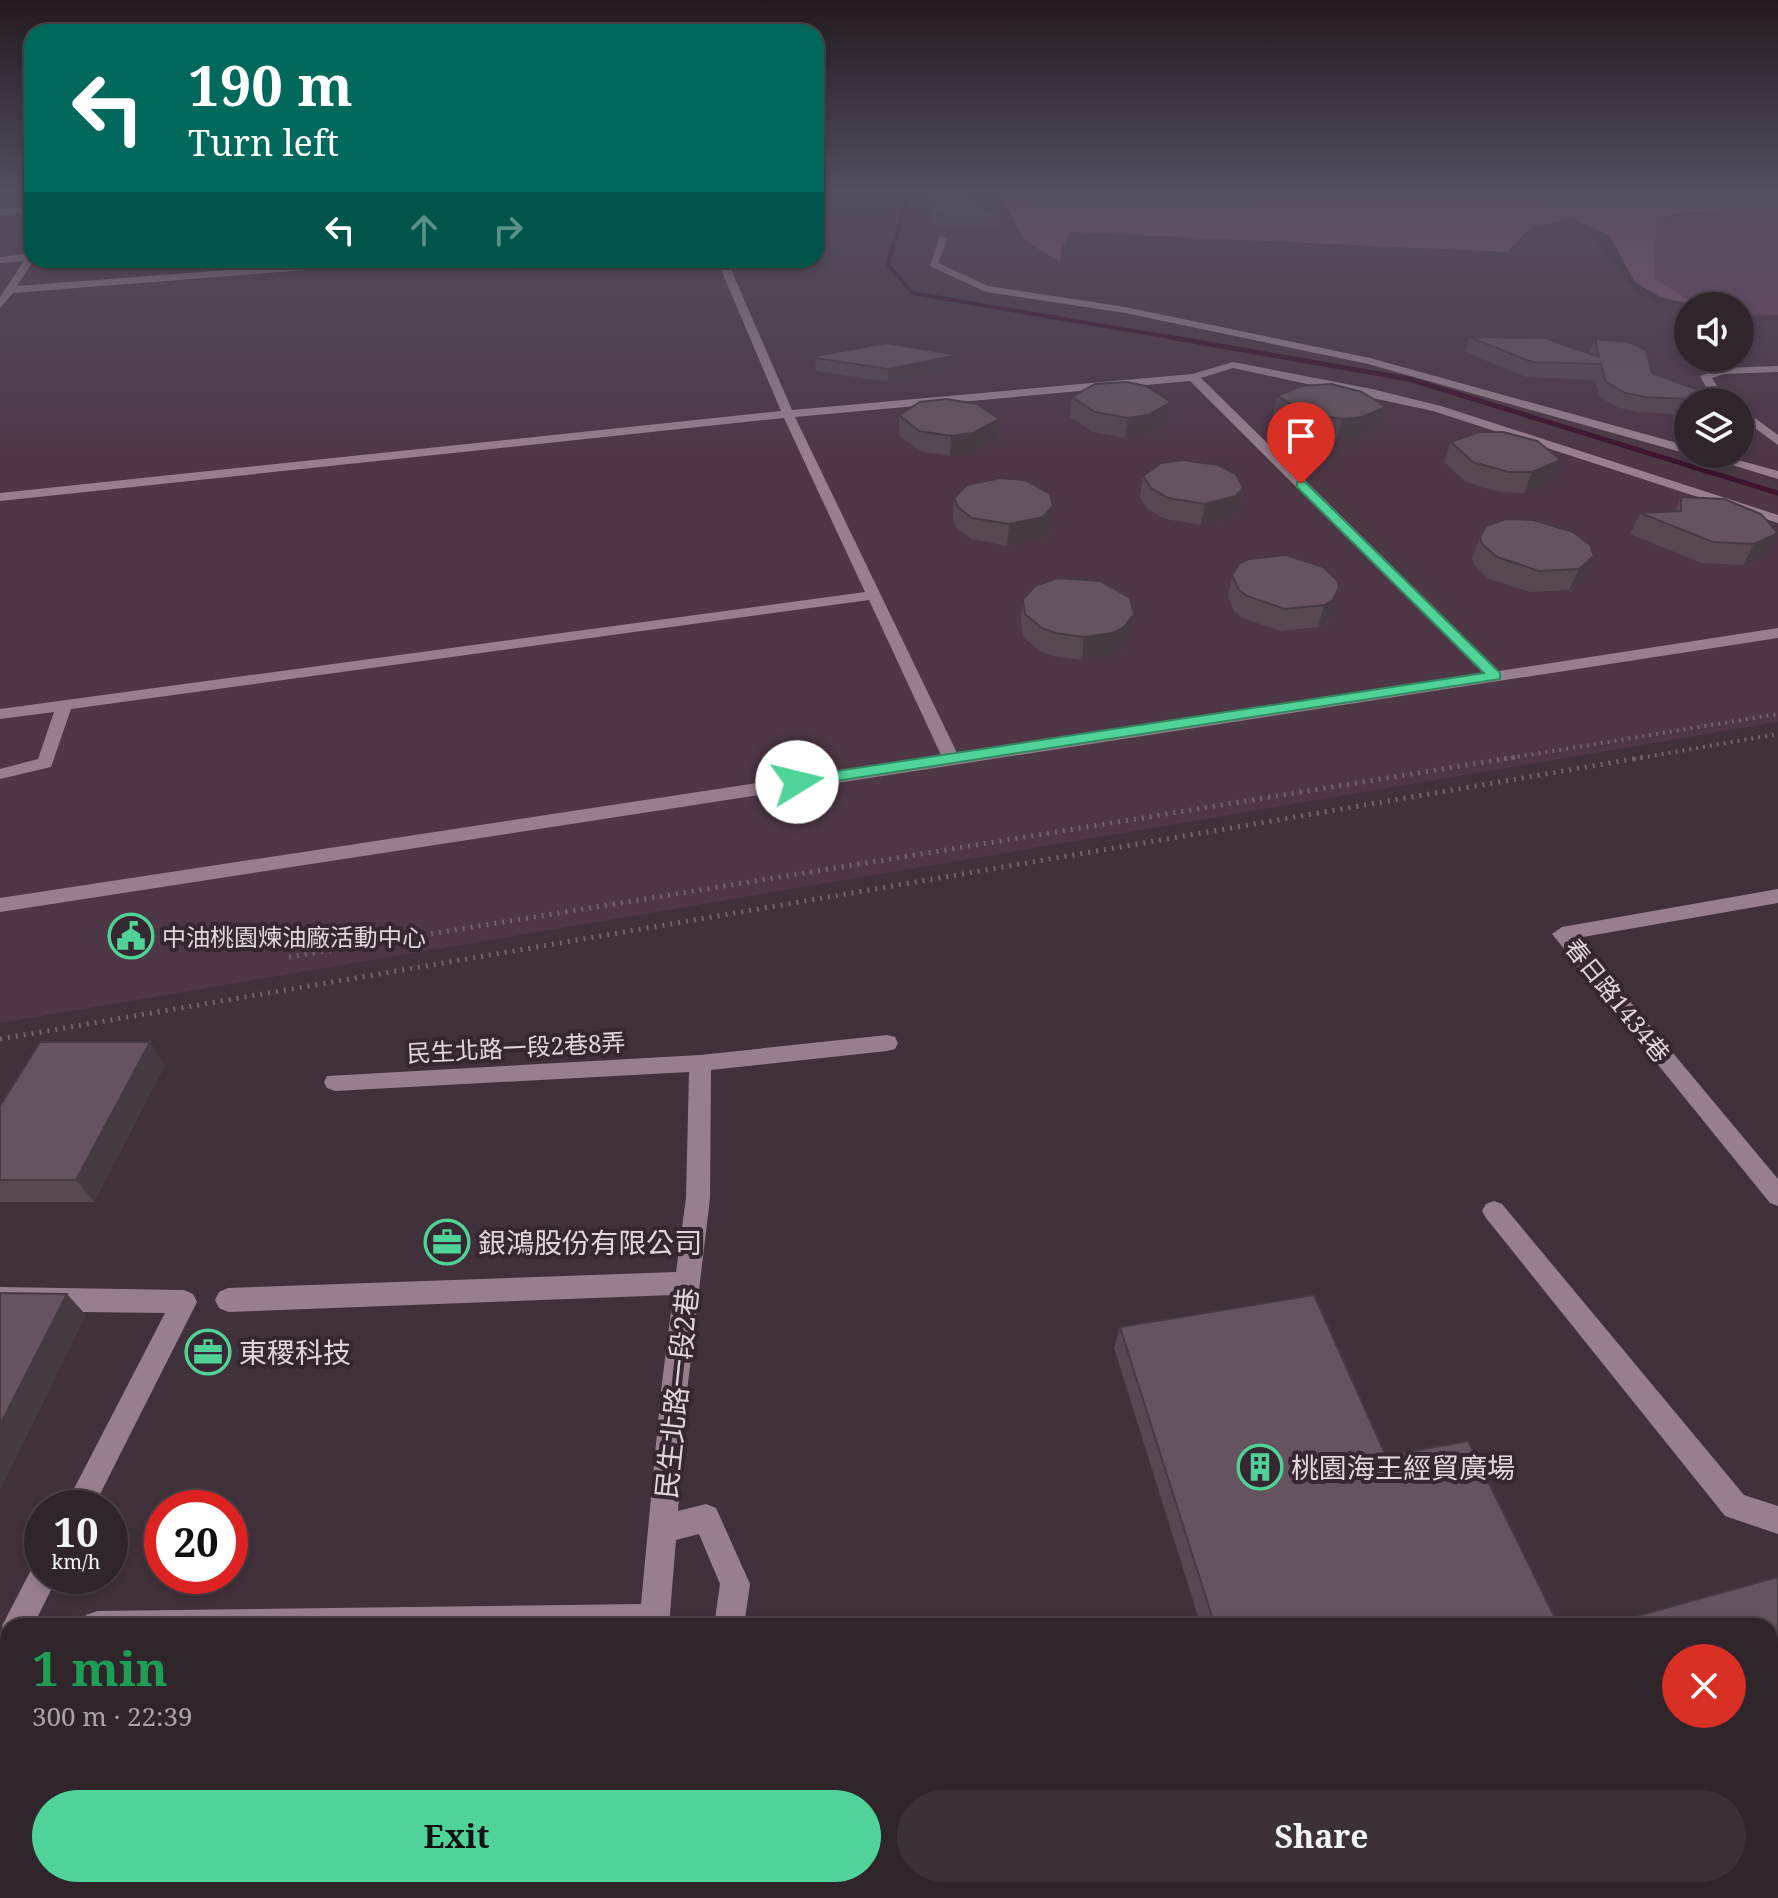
<!DOCTYPE html>
<meta charset="utf-8">
<style>
:root{--surface:#31252c;--page:#3d3138;--text:#f1f3f6;--muted:#a8a5a9;--line:#4c4248;--accent:#50d398}
body{margin:0;font-family:"Noto Serif","Noto Sans TC",serif;background:var(--page);color:var(--text);height:100vh;display:flex;flex-direction:column;font-size:30px;white-space:nowrap}
*{box-sizing:border-box;margin:0}
p{font-size:26px;color:var(--muted)}
.icon{flex:none;width:44px;height:44px;fill:none;stroke:currentColor;stroke-width:2;stroke-linecap:round;stroke-linejoin:round}
.map{position:relative;flex:1;overflow:hidden}
.drawer{position:absolute;left:0px;top:1618px;width:1778px;height:280px;display:flex;flex-direction:column;background:var(--surface);border-radius:24px 24px 0 0;box-shadow:0 4px 12px #0003,0 0 0 2px var(--line)}
.drawer>*{flex:none}
.guide{position:absolute;left:24px;top:24px;width:800px;height:244px;border-radius:24px;box-shadow:0 4px 12px #0003,0 0 0 2px var(--line);background:#00695c;color:#fff;overflow:hidden}
.buttons{position:absolute;left:1674px;top:292px;display:grid;gap:16px}
.buttons a{display:grid;place-items:center;width:80px;height:80px;border-radius:50%;background:var(--surface);box-shadow:0 4px 12px #0003,0 0 0 2px var(--line);font-size:40px}
.speed{position:absolute;left:24px;top:1490px;display:flex;gap:16px;font-size:40px;font-weight:700;text-align:center}
.speed>*{display:grid;place-content:center;width:104px;height:104px;border-radius:50%;background:var(--surface);box-shadow:0 4px 12px #0003,0 0 0 2px var(--line);line-height:1}
.speed small{font-size:20px;font-weight:400}
.speed .limit{border:12px solid #d22;background:#fff;color:#111}
.pin{position:absolute;display:grid;place-items:center;width:68px;height:68px;color:#fff;margin:-82px -34px;border-radius:50% 50% 50% 0;rotate:-45deg;box-shadow:0 0 8px #0007}
.pin .icon{rotate:45deg}
.me{position:absolute;width:88px;margin:-44px;rotate:81deg;stroke-linejoin:round;filter:drop-shadow(0 0 6px #0008)}
.turn{display:flex;align-items:center;gap:28px;height:168px;padding:0 32px;font-size:36px}
.turn .icon{width:104px;height:104px;stroke-width:2.5}
.turn b{display:block;font-size:56px;line-height:68px}
.lanes{display:flex;align-items:center;height:76px;padding:0 32px;background:#0003;justify-content:center;gap:40px;direction:ltr}
.lanes .off{opacity:.35}
.round{display:grid;place-items:center;flex:none;width:84px;height:84px;border-radius:42px;background:var(--page)}
.headline{display:flex;align-items:center;justify-content:space-between;height:136px;padding:0 32px}
h1{font-size:48px;font-weight:700;line-height:60px;color:#1e9e55}
.action{display:flex;gap:16px;margin-top:auto;padding:16px 32px}
.action a{flex:1;height:92px;border-radius:48px;background:var(--accent);color:#111;font-size:32px;font-weight:700;line-height:92px;text-align:center}
.action a+a{background:var(--page);color:var(--text)}
.map>svg:first-child{display:block}
.built{fill:#4e3846;fill-rule:evenodd}
.green{fill:#6f4460}
.forest{fill:#885977}
.lines{fill:none;stroke-linecap:round;stroke-linejoin:round}
.stream-far1{stroke:#3d1531;stroke-width:4}
.stream{stroke:#3d1531;stroke-width:5}
.path-far1{stroke:#72636c;stroke-width:4;stroke-dasharray:2 5;stroke-linecap:butt}
.path{stroke:#72636c;stroke-width:5;stroke-dasharray:2 6;stroke-linecap:butt}
.minor{fill:#97808e;fill-rule:evenodd}
.wall{fill:#574852}
.shaded-wall{fill:#473b42}
.building{fill:#65545f;stroke:#473b42;stroke-width:2}
.route{fill:#50d398;stroke:#348963;stroke-width:2}
.labels{text-anchor:middle;dominant-baseline:central;stroke-width:8;stroke-linejoin:round;paint-order:stroke}
.poi-label{font-size:24px;fill:#e1d6dc;stroke:#372731;text-anchor:start}
.street-label{font-size:24px;fill:#e1d6dc;stroke:#372731}
.near-poi-label{font-size:28px;fill:#e1d6dc;stroke:#372731;text-anchor:start}
.near-street-label{font-size:28px;fill:#e1d6dc;stroke:#372731}
</style>
<div class="map">
<svg width="1778" height="1898" viewBox="0 0 1778 1898">
<rect width="100%" height="100%" fill="#41313b"/>
<path class="built" d="M0,192H32V260H816V192H1679L1590,234L1639,294L1659,304H1778V722L0,1023ZM1688,306H1740V358H1688ZM1688,402H1740V454H1688Z"/>
<polygon class="green" points="1763,207 1778,207 1778,315 1740,314 1740,306 1699,306 1655,279 1656,218"/>
<polygon class="forest" points="982,192 1778,192 1778,207 1686,213 1656,218 1655,279 1699,306 1660,297 1635,282 1609,235 1572,218 1530,228 1508,252 1070,232 1062,248 1060,262 1024,240 1002,197"/>
<g class="lines">
<polyline class="stream-far1" points="909,192 888,264 912,293 1180,339"/>
<polyline class="stream" points="1169,337 1409,379 1778,493"/>
<g class="path-far1">
<polyline points="1504,759 1778,714"/>
<polyline points="1634,759 1778,734"/>
</g>
<g class="path">
<polyline points="289,957 1516,757"/>
<polyline points="0,1039 1645,757"/>
</g>
<g class="minor">
<polygon points="32,207 32,213 0,215 0,209"/>
<polygon points="940,236 948,238 938,263 988,286 1125,307 1370,358 1688,446 1688,454 1368,364 1125,313 986,292 930,266"/>
<polygon points="32,253 34,260 17,286 358,260 400,260 395,263 13,293 0,308 0,297 24,261 0,263 0,257"/>
<path d="M717,260H727L792,410L1192,374L1233,362L1372,389L1441,406L1778,515V523L1433,411L1233,368L1201,378L1499,671L1778,628V638L0,912V898L941,755L869,600L71,709L51,767L0,779V769L38,759L54,712L0,719V709L865,592L784,418L0,501V493L781,411ZM1190,381L1483,673L957,753L795,417Z"/>
<path d="M1778,366V372L1724,374L1712,378L1717,386L1735,402C1716,402 1708,392 1700,376L1723,368Z"/>
<polygon points="1740,407 1778,435 1778,445 1740,417"/>
<polygon points="1696,454 1716,454 1778,471 1778,479"/>
<polygon points="1778,889 1778,903 1577,938 1778,1179 1778,1206 1770,1203 1552,934 1562,927"/>
<polygon points="887,1035 895,1037 898,1043 895,1049 887,1051 711,1070 710,1198 687,1391 678,1511 706,1504 716,1508 750,1584 744,1626 714,1626 720,1584 699,1534 676,1540 669,1626 82,1626 86,1615 97,1611 641,1604 661,1391 673,1295 228,1312 219,1308 215,1300 219,1292 228,1288 676,1272 686,1198 689,1072 335,1091 327,1088 324,1082 327,1076 700,1055"/>
<polygon points="1494,1201 1502,1204 1744,1495 1778,1506 1778,1534 1725,1516 1486,1218 1482,1211 1486,1204"/>
<polygon points="0,1287 184,1290 193,1294 197,1302 93,1508 64,1508 165,1313 0,1311"/>
<polygon points="42,1562 42,1576 58,1576 33,1626 8,1626 8,1674 0,1677 0,1633 4,1631 2,1626 33,1566"/>
<polygon points="637,1890 671,1890 672,1898 638,1898"/>
<polygon points="714,1890 748,1890 749,1898 715,1898"/>
<polygon points="1625,1890 1660,1890 1663,1898 1628,1898"/>
</g>
</g>
<g class="wall">
<polygon points="921,192 975,192 974,201 1002,218 1002,229 956,229 931,224 932,209"/>
<polygon points="1469,337 1589,353 1595,339 1652,373 1712,395 1710,402 1688,402 1688,415 1639,412 1619,408 1600,397 1595,380 1526,377 1465,352"/>
<polygon points="815,356 958,367 888,382 816,371"/>
<polygon points="1277,396 1380,426 1356,437 1337,439 1304,434 1273,415"/>
<polygon points="1072,397 1171,402 1168,421 1145,435 1125,438 1093,432 1070,417"/>
<polygon points="899,415 999,419 997,439 972,453 950,456 919,451 899,435"/>
<polygon points="1479,432 1553,481 1524,493 1500,492 1466,482 1444,462 1451,442"/>
<polygon points="1143,476 1243,488 1238,509 1231,517 1201,525 1165,519 1148,509 1140,497"/>
<polygon points="1681,497 1724,499 1766,554 1743,565 1702,563 1630,534 1640,513 1675,511"/>
<polygon points="954,498 1053,506 1051,527 1041,538 1007,546 971,539 957,528 953,519"/>
<polygon points="1573,532 1585,577 1569,590 1530,592 1489,579 1474,565 1472,558 1480,537"/>
<polygon points="1232,575 1339,587 1333,609 1327,622 1318,627 1280,631 1242,618 1234,611 1228,597"/>
<polygon points="1023,599 1134,614 1131,636 1120,650 1109,655 1082,660 1052,656 1040,651 1023,637 1021,621"/>
<polygon points="165,1065 94,1202 0,1202 0,1106"/>
<polygon points="1120,1327 1386,1456 1559,1626 1201,1626 1114,1348"/>
<polygon points="1778,1577 1778,1898 1736,1898 1732,1890 1770,1890 1770,1626 1608,1626 1612,1623"/>
<polygon points="1283,1890 1577,1890 1581,1898 1285,1898"/>
</g>
<g class="shaded-wall">
<polygon points="959,355 958,367 888,382 888,369"/>
<polygon points="1171,402 1168,421 1145,435 1125,438 1128,418"/>
<polygon points="1386,407 1380,426 1356,437 1337,439 1342,419"/>
<polygon points="999,419 997,439 972,453 950,456 951,436"/>
<polygon points="1561,460 1553,481 1524,493 1532,472"/>
<polygon points="1243,488 1238,509 1231,517 1201,525 1205,504"/>
<polygon points="1053,506 1051,527 1041,538 1007,546 1009,524"/>
<polygon points="1778,533 1766,554 1743,565 1754,544"/>
<polygon points="1594,556 1585,577 1569,590 1579,569"/>
<polygon points="1339,587 1333,609 1327,622 1318,627 1324,605"/>
<polygon points="1134,614 1131,636 1120,650 1109,655 1082,660 1084,637"/>
<polygon points="150,1042 165,1065 94,1202 76,1180"/>
<polygon points="67,1294 86,1315 0,1491 0,1425"/>
</g>
<g class="building">
<polygon points="927,192 974,192 972,200 1002,218 956,218 931,213 933,201"/>
<polygon points="1469,337 1545,338 1599,357 1595,339 1629,342 1646,350 1652,373 1712,395 1710,400 1645,397 1625,393 1606,382 1601,364 1532,362"/>
<polygon points="886,343 959,355 888,369 815,358 815,356"/>
<polygon points="1126,382 1146,386 1171,402 1148,415 1128,418 1095,412 1072,397 1095,384"/>
<polygon points="1331,384 1362,392 1386,407 1362,417 1342,419 1308,414 1277,396 1301,386"/>
<polygon points="946,399 977,404 999,419 973,433 951,436 919,431 899,415 920,402"/>
<polygon points="1479,432 1503,432 1537,441 1561,460 1532,472 1508,472 1473,462 1451,442"/>
<polygon points="1183,460 1218,465 1236,474 1243,488 1236,496 1205,504 1168,498 1151,488 1143,476 1161,463"/>
<polygon points="1000,478 1025,480 1050,494 1053,506 1043,517 1009,524 972,518 958,507 954,498 967,485"/>
<polygon points="1681,497 1724,499 1761,514 1778,533 1754,544 1713,542 1640,513 1681,511"/>
<polygon points="1506,519 1533,520 1573,532 1590,545 1594,556 1579,569 1539,571 1497,557 1482,544 1480,537 1486,526"/>
<polygon points="1286,555 1323,567 1337,580 1339,587 1333,600 1324,605 1285,609 1247,596 1239,590 1232,575 1240,563 1249,559"/>
<polygon points="1058,578 1100,581 1130,598 1134,614 1123,628 1112,633 1084,637 1055,633 1042,628 1025,614 1023,599 1035,586"/>
<polygon points="40,1042 150,1042 76,1180 0,1180 0,1106"/>
<polygon points="0,1293 67,1294 0,1425"/>
<polygon points="1314,1295 1386,1456 1468,1441 1559,1626 1215,1626 1120,1327"/>
<polygon points="1778,1577 1778,1898 1770,1898 1765,1890 1770,1890 1770,1626 1614,1626 1612,1623"/>
<polygon points="1299,1890 1577,1890 1581,1898 1301,1898"/>
</g>
<linearGradient id="sky" x2="0" y2="1"><stop stop-color="#241b20"/><stop offset="0.42" stop-color="#544e60"/><stop offset="1" stop-color="#544e60" stop-opacity="0"/></linearGradient>
<rect width="1778" height="457" fill="url(#sky)"/>
<polygon class="route" points="1297,482 1305,482 1500,673 1500,679 797,787 789,782 797,777 1484,673 1297,487"/>
<defs>
<g id="civic-ring" transform="scale(2.3)"><circle r="9.5" fill="#372731" stroke="#50d398" stroke-width="1.5"/><path d="M-.6-6.5H3V-4.5H.6V-3L4-1V1h2V6H-6V1h2V-1L-.6-3ZM-1.2 2.5V6h2.4V2.5Z" fill="#50d398"/></g>
<g id="office-ring" transform="scale(2.3)"><circle r="9.5" fill="#372731" stroke="#50d398" stroke-width="1.5"/><path d="M-6-3h4V-5.5h4V-3h4V5H-6ZM-1-4.5V-3h2v-1.5ZM-6 0V1H6V0Z" fill="#50d398"/></g>
<g id="building-ring" transform="scale(2.3)"><circle r="9.5" fill="#372731" stroke="#50d398" stroke-width="1.5"/><path d="M-4-6H4V6H1V3H-1V6H-4ZM-2.5-4.3h1.7v1.8h-1.7ZM.8-4.3h1.7v1.8H.8ZM-2.5-1h1.7V.8h-1.7ZM.8-1h1.7V.8H.8Z" fill="#50d398"/></g>
</defs>
<g fill-rule="evenodd">
<use href="#civic-ring" x="131" y="936"/>
<use href="#office-ring" x="447" y="1242"/>
<use href="#office-ring" x="208" y="1352"/>
<use href="#building-ring" x="1260" y="1467"/>
</g>
<g class="labels">
<g class="poi-label">
<text x="162" y="936">中油桃園煉油廠活動中心</text>
</g>
<g class="street-label">
<text transform="translate(1618 1000) rotate(51)">春日路1434巷</text>
<text transform="translate(516 1047) rotate(-3)">民生北路一段2巷8弄</text>
</g>
<g class="near-poi-label">
<text x="478" y="1242">銀鴻股份有限公司</text>
<text x="239" y="1352">東稷科技</text>
<text x="1291" y="1467">桃園海王經貿廣場</text>
</g>
<g class="near-street-label">
<text transform="translate(676 1393) rotate(-84)">民生北路一段2巷</text>
</g>
</g>
</svg>
<div class="buttons">
<a><svg class="icon" aria-label="sound" viewBox="0 0 24 24"><path d="M4 9h4l5-4v14l-5-4H4zM17 9q2 3 0 6"/></svg></a>
<a><svg class="icon" aria-label="layers" viewBox="0 0 24 24"><path d="M12 4l9 5-9 5-9-5zM3 14l9 5 9-5"/></svg></a>
</div>
<div class="speed"><div>10<small>km/h</small></div><div class="limit">20</div></div>
<div class="pin" style="left:1301px;top:484px;background:#d93025"><svg class="icon" aria-label="arrive" viewBox="0 0 24 24"><path d="M6 21V4h12l-3 4 3 4H6"/></svg></div>
<svg class="me" style="left:797px;top:782px" viewBox="-20 -20 40 40"><circle r="19" fill="#fff"/><path d="M0-13L10 11 0 6-10 11z" fill="#50d398"/></svg>
<div class="guide">
<div class="turn"><svg class="icon" aria-label="left" viewBox="0 0 24 24"><path d="M17 20v-9H6M10 6l-5 5 5 5"/></svg><div><b>190 m</b>Turn left</div></div>
<div class="lanes"><svg class="icon" aria-label="left" viewBox="0 0 24 24"><path d="M17 20v-9H6M10 6l-5 5 5 5"/></svg><svg class="icon off" aria-label="ahead" viewBox="0 0 24 24"><path d="M12 20V5M6 11l6-6 6 6"/></svg><svg class="icon off" aria-label="right" viewBox="0 0 24 24"><path d="M7 20v-9h11M14 6l5 5-5 5"/></svg></div>
</div>
<section class="drawer">
<div class="headline"><div><h1>1 min</h1><p>300 m · 22:39</p></div><a class="round" style="background:#d93025;color:#fff"><svg class="icon" aria-label="close" viewBox="0 0 24 24"><path d="M6 6l12 12M18 6L6 18"/></svg></a></div>
<div class="action"><a>Exit</a><a>Share</a></div>
</section>
</div>
